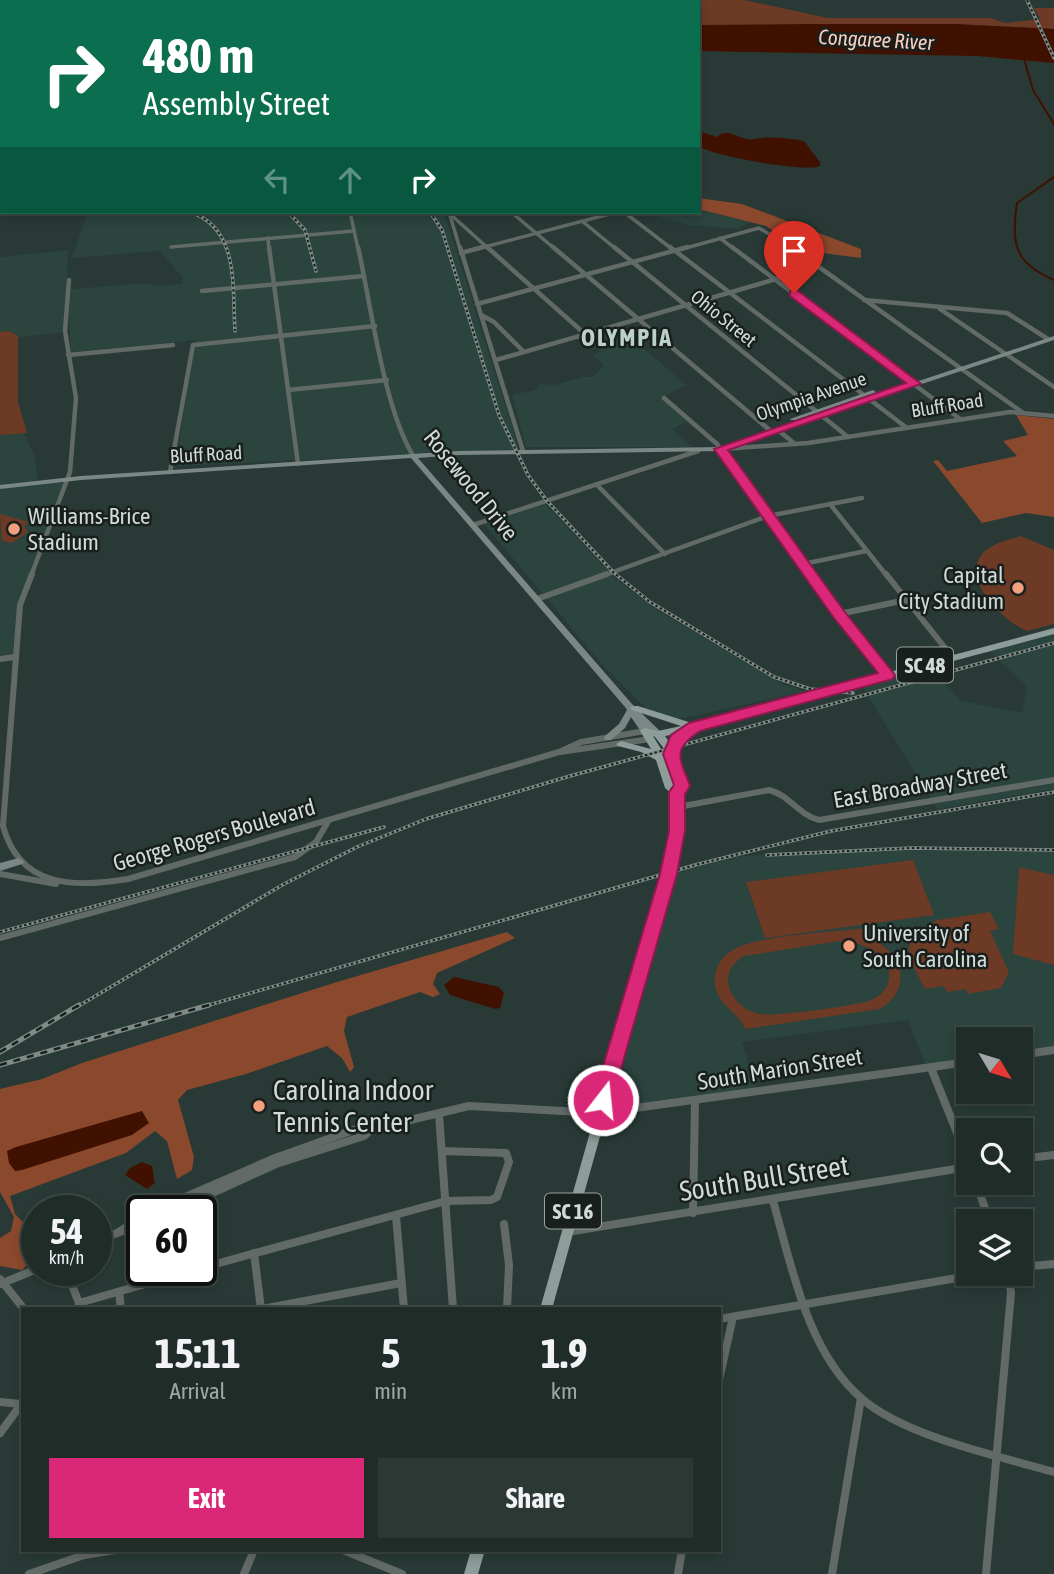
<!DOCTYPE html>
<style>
:root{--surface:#1f2c28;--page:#2c3834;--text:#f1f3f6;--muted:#a1a7a8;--line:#3c4845;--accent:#db2777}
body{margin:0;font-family:"Asap Condensed",sans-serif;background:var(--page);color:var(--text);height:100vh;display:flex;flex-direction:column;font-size:26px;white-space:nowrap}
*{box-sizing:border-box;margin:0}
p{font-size:23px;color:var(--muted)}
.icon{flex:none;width:38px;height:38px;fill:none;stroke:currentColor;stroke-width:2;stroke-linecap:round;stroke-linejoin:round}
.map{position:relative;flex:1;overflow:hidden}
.drawer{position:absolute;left:21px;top:1307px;width:700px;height:245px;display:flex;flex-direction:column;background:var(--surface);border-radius:0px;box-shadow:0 4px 10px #0003,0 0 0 2px var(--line)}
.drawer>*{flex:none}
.hud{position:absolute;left:0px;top:0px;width:700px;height:214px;box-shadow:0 4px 10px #0003,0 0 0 2px var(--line);background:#0b6e4f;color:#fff;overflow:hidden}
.needle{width:46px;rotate:128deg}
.tools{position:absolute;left:956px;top:1027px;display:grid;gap:14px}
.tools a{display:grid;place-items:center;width:77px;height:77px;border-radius:0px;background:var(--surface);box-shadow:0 4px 10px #0003,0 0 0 2px var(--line);font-size:35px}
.speed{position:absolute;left:21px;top:1195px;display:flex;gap:14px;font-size:35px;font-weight:700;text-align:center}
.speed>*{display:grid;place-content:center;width:91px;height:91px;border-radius:50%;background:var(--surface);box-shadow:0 4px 10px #0003,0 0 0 2px var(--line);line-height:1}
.speed small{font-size:18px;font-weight:400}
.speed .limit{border:4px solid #111;border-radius:10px;background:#fff;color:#111}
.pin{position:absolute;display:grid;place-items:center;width:60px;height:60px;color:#fff;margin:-72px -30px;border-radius:50% 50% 50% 0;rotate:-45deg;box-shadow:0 0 7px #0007}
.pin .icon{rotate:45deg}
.me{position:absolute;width:77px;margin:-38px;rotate:16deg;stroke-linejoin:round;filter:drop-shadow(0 0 5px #0008)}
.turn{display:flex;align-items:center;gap:24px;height:147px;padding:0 28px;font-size:32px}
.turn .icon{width:91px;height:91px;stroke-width:2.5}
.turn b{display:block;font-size:49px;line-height:60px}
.lanes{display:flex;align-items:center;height:66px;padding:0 28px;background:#0003;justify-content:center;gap:35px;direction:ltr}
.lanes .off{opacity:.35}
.eta{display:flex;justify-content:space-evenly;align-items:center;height:119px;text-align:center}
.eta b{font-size:42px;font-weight:700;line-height:49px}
.primary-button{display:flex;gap:14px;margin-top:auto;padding:14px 28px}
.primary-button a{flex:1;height:80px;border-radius:0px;background:var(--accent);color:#fff;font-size:28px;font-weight:700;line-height:80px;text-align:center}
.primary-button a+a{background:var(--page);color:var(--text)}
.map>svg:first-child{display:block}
.built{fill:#2b443e}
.green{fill:#6c3a25;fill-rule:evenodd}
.forest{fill:#8a482c}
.water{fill:#401100}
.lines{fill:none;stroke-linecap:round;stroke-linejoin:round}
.stream{stroke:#401100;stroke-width:2}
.street-far3{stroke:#626a68;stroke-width:3.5}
.street-far2{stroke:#626a68;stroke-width:4.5}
.street-far1{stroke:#626a68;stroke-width:6}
.street{stroke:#626a68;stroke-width:8}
.secondary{fill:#7a8784;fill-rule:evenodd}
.primary{fill:#8d9d99;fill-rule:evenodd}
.rail-far1-casing{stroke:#7e8b88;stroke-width:3.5}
.rail-casing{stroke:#7e8b88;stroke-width:5}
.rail-far1{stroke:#181f1d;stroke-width:2;stroke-dasharray:2.5;stroke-linecap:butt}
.rail{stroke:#181f1d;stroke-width:2.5;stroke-dasharray:7;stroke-linecap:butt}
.route{fill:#db2777;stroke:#8e194d;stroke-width:2}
.poi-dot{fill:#f2a080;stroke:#181f1d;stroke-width:2.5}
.labels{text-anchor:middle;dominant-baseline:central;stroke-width:5;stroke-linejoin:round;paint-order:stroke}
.far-street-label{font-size:19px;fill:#d0dad7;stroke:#181f1d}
.far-water-label{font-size:21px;font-style:italic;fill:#f8cfbf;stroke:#181f1d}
.shield{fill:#181f1d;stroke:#99a29f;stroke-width:2}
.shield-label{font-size:21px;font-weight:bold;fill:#d0dad7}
.street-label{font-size:23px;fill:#d0dad7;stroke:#181f1d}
.poi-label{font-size:23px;fill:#d0dad7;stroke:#181f1d;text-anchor:start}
.far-district-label{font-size:24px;font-weight:bold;letter-spacing:2px;fill:#bcd0cb;stroke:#181f1d}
.near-poi-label{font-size:28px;fill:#d0dad7;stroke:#181f1d;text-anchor:start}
.near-street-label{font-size:28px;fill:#d0dad7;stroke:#181f1d}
</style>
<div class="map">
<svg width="1054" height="1574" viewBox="0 0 1054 1574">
<rect width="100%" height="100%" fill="#293a36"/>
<g class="built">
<polygon points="698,209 749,222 737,229 690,225 641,212"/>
<polygon points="88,212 444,212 519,449 179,466 176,464 195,340 71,352 69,313 71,289 147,283 156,286 182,284 183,278 160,251 72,258"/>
<polygon points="68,250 65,332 12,338 18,421 34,455 38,484 68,482 22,602 17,657 0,659 0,257"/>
<polygon points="618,326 686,385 661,398 687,422 672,429 692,447 526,447 512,395 535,390 539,384 555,385 583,377 593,377 604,365 592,355 601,352 588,340 594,338 595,333"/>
<polygon points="545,504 615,578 654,608 784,685 806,691 679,719 649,712 602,664 484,524"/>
<polygon points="1054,630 1054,789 937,809 860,683 927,664 961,701 1022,713 1027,687 986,648"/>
<polygon points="915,848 1054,850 1054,1049 1020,1053 1020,1040 968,1040 968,1060 926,1066 908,1020 742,1042 757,1090 596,1112 666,873 743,856"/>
</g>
<g class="green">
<polygon points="640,0 744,0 828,18 991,18 1005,23 1040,19 1034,8 1054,8 1054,29 955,24 715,26 698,25 698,2"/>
<polygon points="9,331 18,336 18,402 27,433 0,435 0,332"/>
<polygon points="0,514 29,522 24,526 28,532 12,543 2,541"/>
<path d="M1021,536L1054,550V624L1027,631C1005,622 960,581 982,554C991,543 1008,540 1021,536Z"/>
<polygon points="913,860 934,915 765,938 746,882"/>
<polygon points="1022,868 1054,875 1054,965 1013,954 1019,869"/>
<polygon points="990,912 999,929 990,931 1009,972 1001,988 968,994 966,989 947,992 944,986 925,989 909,958 909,946 915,933 937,920"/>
<path d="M867,928C872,940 881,942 890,952C908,972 902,996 880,1009L745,1029C739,1012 719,1007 715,986C713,971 719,958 733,950C757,935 835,932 867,928ZM840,941C862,941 899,958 887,986C884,992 878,997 871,1000C856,1006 774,1017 759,1014C731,1008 714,973 744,956Z"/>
</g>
<g class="forest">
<polygon points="698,198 742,204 861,249 861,258 800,250 766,226 698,209"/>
<polygon points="1016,415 1054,419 1054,517 1026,513 982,523 933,461 938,460 947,471 1017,456 1003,441 1028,435"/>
<polygon points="507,932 515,938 437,973 433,984 440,994 433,997 420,992 347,1017 344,1031 354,1067 350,1072 342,1058 327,1046 246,1074 187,1090 178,1100 194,1157 192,1170 177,1179 167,1141 155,1131 126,1153 10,1196 15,1214 24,1223 36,1255 22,1270 0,1266 0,1238 11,1231 14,1217 0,1192 0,1089 42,1079 82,1063 337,982"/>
</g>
<g class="water">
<polygon points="0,0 308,0 317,2 2,3"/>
<polygon points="809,24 955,24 1054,29 1054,63 977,56 698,51 698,25"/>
<path d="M698,131L717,137C729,126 740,142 754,139C770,136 786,138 804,141L820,162V166C807,173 714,156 700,147Z"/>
<polygon points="454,977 499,987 504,993 500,1008 495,1009 450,995 444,985"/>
<polygon points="142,1111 149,1123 132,1135 22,1170 15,1171 9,1163 7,1151 16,1147"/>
<polygon points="142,1162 152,1166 155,1183 147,1189 125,1175 130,1168"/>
</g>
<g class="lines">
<g class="stream">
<polyline points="1024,59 1033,90 1054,124"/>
<path d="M1054,177L1017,203C1011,243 1014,263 1054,280"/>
</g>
<g class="street-far3">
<polyline points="350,212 358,249"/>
<polyline points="449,212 460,249"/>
<polyline points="511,212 555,249"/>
<polyline points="624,212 672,249"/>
<polyline points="450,214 489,249"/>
<polyline points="582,221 616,249"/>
<polyline points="268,238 269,249"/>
<polyline points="720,238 734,249"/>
<polyline points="171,247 354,231"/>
<polyline points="477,249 617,212"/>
<polyline points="682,249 759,228 794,249"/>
</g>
<g class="street-far2">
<polyline points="269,247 298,464"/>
<path d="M358,247C371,305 384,410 414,457"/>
<polyline points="460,247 523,451"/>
<polyline points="487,247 585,334"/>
<polyline points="553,247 772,432"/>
<polyline points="614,247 848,437"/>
<polyline points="670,247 907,428"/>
<polyline points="732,247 960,419"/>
<polyline points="791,247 1022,412"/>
<polyline points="461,253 483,247"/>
<polyline points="202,291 364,276"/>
<polyline points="864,300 1007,313 1048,339"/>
<polyline points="477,304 688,247"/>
<polyline points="940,309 1054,387"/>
<polyline points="481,315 494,322 523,351"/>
<polyline points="68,355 173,345"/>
<polyline points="496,360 818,267"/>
<polyline points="288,390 387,380"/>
<polyline points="664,398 717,444 812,576"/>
<polyline points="778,430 795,444"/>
<polyline points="722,449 808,443 1010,412 1054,416"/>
<polyline points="170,472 193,345 375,326"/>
<polyline points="597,485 665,554"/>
<polyline points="830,504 887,576"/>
<polyline points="473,525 698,451"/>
<polyline points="803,564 866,551"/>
<polyline points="31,576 70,472 76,398 65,331 69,280"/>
<polyline points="602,576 768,516 862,498"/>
</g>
<g class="street-far1">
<path d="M32,574L20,605L3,826C20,888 74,888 128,879L559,752L581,742L645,731"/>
<polyline points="810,574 888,675"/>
<polyline points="886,574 953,658"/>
<polyline points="537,599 607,574"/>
<polyline points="839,614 906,600"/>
<polyline points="0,659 15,657"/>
<polyline points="560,752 650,739"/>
<path d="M678,807L769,790C789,795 799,815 819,820L1054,780"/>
<polyline points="0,874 56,884"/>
<polyline points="0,938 295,857 316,842 329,820"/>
</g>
<g class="street">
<polyline points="1020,1055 1054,1050"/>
<polyline points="931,1068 968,1160"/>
<polyline points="439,1114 453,1309"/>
<polyline points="1020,1159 1054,1155"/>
<polyline points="976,1183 990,1222"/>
<path d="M773,1201C792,1267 807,1351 861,1398C904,1436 998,1456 1054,1472"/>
<polyline points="153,1211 275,1158 359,1128 372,1129 469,1106 599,1113 968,1062"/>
<polyline points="173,1211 276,1164 364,1136 372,1129"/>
<polyline points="693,1213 695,1102"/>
<polyline points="396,1216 404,1309"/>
<polyline points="142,1217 117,1233 142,1225"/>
<polyline points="504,1224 509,1265 507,1309"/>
<polyline points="567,1232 968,1167"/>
<polyline points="96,1243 117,1233"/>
<polyline points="254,1253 261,1309"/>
<polyline points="1020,1267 1054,1264"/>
<polyline points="201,1268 446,1201 491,1200 497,1197 509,1162 506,1153 442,1151"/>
<polyline points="66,1270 79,1303 78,1309"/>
<polyline points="0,1279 24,1309"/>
<polyline points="0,1284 37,1269"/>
<polyline points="119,1292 121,1309"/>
<polyline points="79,1303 194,1270"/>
<polyline points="262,1309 401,1283"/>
<polyline points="719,1319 980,1274"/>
<polyline points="719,1380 733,1317"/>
<polyline points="0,1402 21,1404"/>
<polyline points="0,1433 23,1402"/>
<polyline points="343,1550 402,1574"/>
<polyline points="29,1574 84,1555 115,1550"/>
<polyline points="244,1574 254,1550"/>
<polyline points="678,1574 682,1550"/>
<polyline points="832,1574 861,1398"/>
<polyline points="986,1574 1011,1293 1008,1274"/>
</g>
<g class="secondary">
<polygon points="1054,336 1054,340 721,451 458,455 418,458 632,704 661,732 662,734 658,737 655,736 649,730 648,733 642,733 631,717 625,728 611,740 605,740 604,738 605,736 619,724 627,710 625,707 411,458 81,480 0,489 0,485 81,476 458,451 720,447"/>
<polygon points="873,390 876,392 875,393 795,420 791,420 790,419"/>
<polygon points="19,858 22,860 24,862 22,864 0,871 0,863"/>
</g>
<g class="primary">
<path d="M1054,628V634L695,730L665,736L674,749L688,786L682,793V831L673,874L552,1309H540L663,874L672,831V794L665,788L656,760L641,752L618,746L616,744L621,741L651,749L640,731L642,729L645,728L658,731L681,726L632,710L630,708L632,706H638L695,724ZM653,736L655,737L665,750L678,785L676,787L674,786L663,752Z"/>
<polygon points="471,1550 485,1550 478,1574 464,1574"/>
</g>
<g class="rail-far1-casing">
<g id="rail-far1">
<polyline points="1027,0 1054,58"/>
<polyline points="58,212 70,212"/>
<path d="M190,212C240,228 232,288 235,331"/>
<polyline points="288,212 305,230 316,271"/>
<polyline points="430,212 442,230 499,415 528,475 547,501 614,573 650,602 774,677 810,689 853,693"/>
<polyline points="767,855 911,848 1054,850"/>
<polyline points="0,932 384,827"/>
<polyline points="77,1007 284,884 357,847 426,819 570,776 1054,643"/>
<polyline points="202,1007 695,865 831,831 1054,792"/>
</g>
</g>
<g class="rail-casing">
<g id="rail">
<polyline points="0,1052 79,1005"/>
<polyline points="0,1065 209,1005"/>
</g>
</g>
<use href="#rail-far1" class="rail-far1"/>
<use href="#rail" class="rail"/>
</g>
<path class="route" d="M790,291H798L921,384L728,450L844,611L895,675L893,679L700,731C671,750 680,758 690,786L685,794V831L677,874L612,1100L609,1106L603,1109L596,1106L593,1100L660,874L669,831V792L674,785L663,754L671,735L689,723L878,673L834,618L714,449L906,383L790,296Z"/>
<g class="poi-dot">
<circle cx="14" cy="529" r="7"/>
<circle cx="1018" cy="588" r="7"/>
<circle cx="849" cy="946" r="7"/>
<circle cx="259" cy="1106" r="7"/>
</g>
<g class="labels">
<g class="far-street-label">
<text transform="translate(724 318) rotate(39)">Ohio Street</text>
<text transform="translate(811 396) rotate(-19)">Olympia Avenue</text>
<text transform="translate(947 405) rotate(-9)">Bluff Road</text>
<text transform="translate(206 454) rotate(-3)">Bluff Road</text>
</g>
<g class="far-water-label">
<text transform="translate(876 39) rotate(3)">Congaree River</text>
</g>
<g class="shield">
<rect x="897" y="647.5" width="56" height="35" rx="5"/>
<rect x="545" y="1193.5" width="56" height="35" rx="5"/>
</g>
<g class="shield-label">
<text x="925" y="665">SC 48</text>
<text x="573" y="1211">SC 16</text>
</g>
<g class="street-label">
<text transform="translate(471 485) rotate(51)">Rosewood Drive</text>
<text transform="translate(920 785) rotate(-10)">East Broadway Street</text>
<text transform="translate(214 835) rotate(-16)">George Rogers Boulevard</text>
<text transform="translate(780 1069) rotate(-9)">South Marion Street</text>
</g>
<g class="poi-label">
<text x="28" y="516">Williams-Brice<tspan x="28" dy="26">Stadium</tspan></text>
<text x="1004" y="575" text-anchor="end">Capital<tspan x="1004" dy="26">City Stadium</tspan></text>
<text x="863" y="933">University of<tspan x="863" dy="26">South Carolina</tspan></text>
</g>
<g class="far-district-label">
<text x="627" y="337">OLYMPIA</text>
</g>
<g class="near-poi-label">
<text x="273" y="1090">Carolina Indoor<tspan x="273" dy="32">Tennis Center</tspan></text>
</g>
<g class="near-street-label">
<text transform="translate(764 1178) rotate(-9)">South Bull Street</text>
</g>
</g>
</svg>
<div class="tools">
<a><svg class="needle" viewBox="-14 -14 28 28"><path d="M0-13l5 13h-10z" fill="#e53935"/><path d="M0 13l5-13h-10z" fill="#a1a7a8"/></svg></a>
<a><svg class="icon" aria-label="search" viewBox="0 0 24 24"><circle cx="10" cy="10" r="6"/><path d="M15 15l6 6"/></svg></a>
<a><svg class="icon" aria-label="layers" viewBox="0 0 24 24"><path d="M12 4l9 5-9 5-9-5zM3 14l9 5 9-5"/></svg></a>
</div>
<div class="speed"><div>54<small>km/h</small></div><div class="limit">60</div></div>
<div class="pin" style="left:794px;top:293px;background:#d93025"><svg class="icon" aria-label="arrive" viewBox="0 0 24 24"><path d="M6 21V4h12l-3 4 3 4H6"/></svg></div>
<svg class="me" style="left:603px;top:1100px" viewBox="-20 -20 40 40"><circle r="17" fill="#db2777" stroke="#fff" stroke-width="3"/><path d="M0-11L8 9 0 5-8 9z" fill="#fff"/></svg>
<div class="hud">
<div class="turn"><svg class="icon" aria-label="right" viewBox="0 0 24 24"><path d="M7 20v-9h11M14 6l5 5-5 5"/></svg><div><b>480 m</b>Assembly Street</div></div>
<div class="lanes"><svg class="icon off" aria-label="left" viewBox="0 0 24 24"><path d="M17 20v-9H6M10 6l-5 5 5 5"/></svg><svg class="icon off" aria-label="ahead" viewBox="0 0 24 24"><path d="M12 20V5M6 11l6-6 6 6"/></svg><svg class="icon" aria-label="right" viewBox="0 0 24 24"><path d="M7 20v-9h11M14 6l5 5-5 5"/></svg></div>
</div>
<section class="drawer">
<div class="eta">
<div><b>15:11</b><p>Arrival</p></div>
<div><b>5</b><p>min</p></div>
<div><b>1.9</b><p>km</p></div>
</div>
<div class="primary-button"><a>Exit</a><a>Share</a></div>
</section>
</div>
